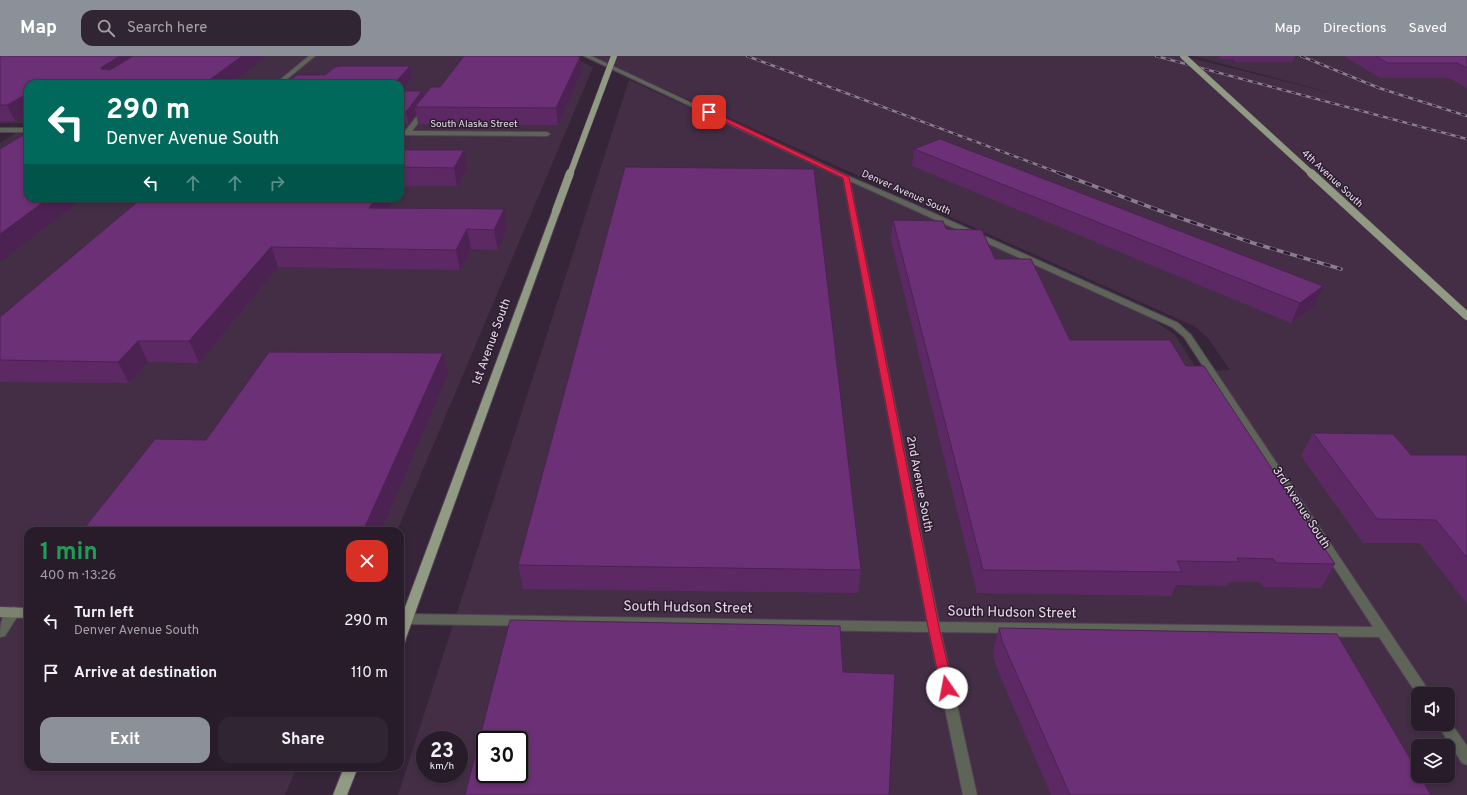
<!DOCTYPE html>
<meta charset="utf-8">
<style>
:root{--surface:#281c2b;--page:#302533;--text:#f1f3f6;--muted:#a5a1a9;--line:#443a47;--accent:#8c9099}
body{margin:0;font-family:Overpass,sans-serif;background:var(--page);color:var(--text);height:100vh;display:flex;flex-direction:column;font-size:15px;white-space:nowrap}
*{box-sizing:border-box;margin:0}
p{font-size:13px;color:var(--muted)}
.icon{flex:none;width:22px;height:22px;fill:none;stroke:currentColor;stroke-width:2;stroke-linecap:round;stroke-linejoin:round}
.map{position:relative;flex:1;overflow:hidden}
.side{position:absolute;left:24px;top:471px;width:380px;height:244px;display:flex;flex-direction:column;background:var(--surface);border-radius:12px;box-shadow:0 2px 6px #0003,0 0 0 1px var(--line)}
.side>*{flex:none}
.hud{position:absolute;left:24px;top:24px;width:380px;height:122px;border-radius:12px;box-shadow:0 2px 6px #0003,0 0 0 1px var(--line);background:#00695c;color:#fff;overflow:hidden}
.buttons{position:absolute;left:1411px;top:631px;display:grid;gap:8px}
.buttons a{display:grid;place-items:center;width:44px;height:44px;border-radius:8px;background:var(--surface);box-shadow:0 2px 6px #0003,0 0 0 1px var(--line);font-size:20px}
.speed{position:absolute;left:416px;top:675px;display:flex;gap:8px;font-size:20px;font-weight:700;text-align:center}
.speed>*{display:grid;place-content:center;width:52px;height:52px;border-radius:50%;background:var(--surface);box-shadow:0 2px 6px #0003,0 0 0 1px var(--line);line-height:1}
.speed small{font-size:10px;font-weight:400}
.speed .limit{border:2px solid #111;border-radius:6px;background:#fff;color:#111}
.pin{position:absolute;display:grid;place-items:center;width:34px;height:34px;color:#fff;margin:-17px;border-radius:8px;box-shadow:0 2px 6px #0006}
.me{position:absolute;width:44px;margin:-22px;rotate:348deg;stroke-linejoin:round;filter:drop-shadow(0 0 3px #0008)}
.turn{display:flex;align-items:center;gap:14px;height:84px;padding:0 16px;font-size:18px}
.turn .icon{width:52px;height:52px;stroke-width:2.5}
.turn b{display:block;font-size:28px;line-height:34px}
.lanes{display:flex;align-items:center;height:38px;padding:0 16px;background:#0003;justify-content:center;gap:20px;direction:ltr}
.lanes .off{opacity:.35}
.round{display:grid;place-items:center;flex:none;width:42px;height:42px;border-radius:12px;background:var(--page)}
.overview{display:flex;align-items:center;justify-content:space-between;height:68px;padding:0 16px}
h1{font-size:24px;font-weight:700;line-height:30px;color:#1e9e55}
.cta{display:flex;gap:8px;margin-top:auto;padding:8px 16px}
.cta a{flex:1;height:46px;border-radius:12px;background:var(--accent);color:#fff;font-size:16px;font-weight:700;line-height:46px;text-align:center}
.cta a+a{background:var(--page);color:var(--text)}
ul{padding:0;list-style:none}
li{display:flex;align-items:center;gap:12px;height:52px;padding:0 16px}
li div{flex:1}
li b{display:block;font-size:15px}
li em{font-style:normal}
header{display:flex;align-items:center;gap:24px;box-sizing:border-box;height:56px;padding:0 20px;background:var(--accent);color:#fff}
header strong{font-size:19px}
nav{display:flex;gap:22px;margin-inline-start:auto;font-size:14px}
.search{width:280px;height:36px;background:var(--page);display:flex;align-items:center;gap:10px;box-sizing:border-box;padding:0 14px;border-radius:12px;color:var(--muted);font-size:15px}
.map>svg:first-child{display:block}
.built{fill:#432e46;fill-rule:evenodd}
.lines{fill:none;stroke-linecap:round;stroke-linejoin:round}
.street-casing{stroke:#524255;stroke-width:2}
.secondary-casing{stroke:#524255;stroke-width:2}
.primary-casing{stroke:#524255;stroke-width:2}
.street{fill:#5f6458;fill-rule:evenodd}
.secondary{fill:#7b8370;fill-rule:evenodd}
.primary{fill:#919a82;fill-rule:evenodd}
.rail-far1-casing{stroke:#8b7d8d;stroke-width:2.5}
.rail-casing{stroke:#8b7d8d;stroke-width:3.5}
.rail-far1{stroke:#2c1c2f;stroke-width:1.5;stroke-dasharray:5;stroke-linecap:butt}
.rail{stroke:#2c1c2f;stroke-width:2.5;stroke-dasharray:7;stroke-linecap:butt}
.primary-bridge-far1-casing{stroke:#524255;stroke-width:7;stroke-linecap:butt}
.primary-bridge-casing{stroke:#524255;stroke-width:9;stroke-linecap:butt}
.primary-bridge-far1{stroke:#919a82;stroke-width:6}
.primary-bridge{stroke:#919a82;stroke-width:8}
.wall{fill:#5d2965}
.shaded-wall{fill:#4c2253}
.building{fill:#6c3076;stroke:#4c2253;fill-rule:evenodd}
.route{fill:#e11d48;stroke:#92132f}
.labels{text-anchor:middle;dominant-baseline:central;stroke-width:3;stroke-linejoin:round;paint-order:stroke}
.far-street-label{font-size:10px;fill:#e8dce9;stroke:#2c1c2f}
.street-label{font-size:12px;fill:#e8dce9;stroke:#2c1c2f}
.near-street-label{font-size:14px;fill:#e8dce9;stroke:#2c1c2f}
</style>
<header>
<strong>Map</strong>
<div class="search"><svg class="icon" aria-label="search" viewBox="0 0 24 24"><circle cx="10" cy="10" r="6"/><path d="M15 15l6 6"/></svg>Search here</div>
<nav><a>Map</a><a>Directions</a><a>Saved</a></nav>
</header>
<div class="map">
<svg width="1467" height="739" viewBox="0 0 1467 739">
<rect width="100%" height="100%" fill="#362539"/>
<g class="built">
<polygon points="24,0 569,0 593,11 397,475 28,475 28,711 297,711 285,739 0,739 0,87 28,69 28,142 400,142 400,28 28,28 28,67 0,67 0,12"/>
<path d="M591,0H1183L1343,40L1193,0H1467V739H398L629,24L1152,263L1175,279L1198,315L1230,314L1208,282L1194,270ZM1418,638H1448V668H1418ZM425,684H459V718H425ZM485,684H519V718H485ZM1418,690H1448V720H1418Z"/>
</g>
<g class="lines">
<g class="street-casing">
<g id="street">
<polygon points="309,0 315,0 281,28 275,28"/>
<path d="M584,0H591L848,120L911,147L1178,267L1191,279L1431,638H1418V640L1379,581L941,576L977,739H963L929,576L407,568L403,567L401,563L403,559L407,558L927,566L843,122ZM850,125L1172,271L1184,281L1373,571L939,566Z"/>
<polygon points="425,52 428,54 412,75 547,76 550,78 547,80 400,79 400,75 405,75 423,53"/>
<rect x="0" y="72" width="28" height="4"/>
<path d="M14,551L18,553L20,556L5,580L0,581C0,570 1,555 14,551Z"/>
<polygon points="1448,663 1467,690 1467,709 1462,707 1437,668 1448,668"/>
</g>
</g>
<g class="secondary-casing">
<polygon id="secondary" points="0,551 28,552 28,562 0,561"/>
</g>
<g class="primary-casing">
<g id="primary">
<polygon points="553,153 556,153 560,155 406,582 405,586 400,587 400,565"/>
<polygon points="344,711 358,711 347,739 333,739"/>
</g>
</g>
<use href="#street" class="street"/>
<use href="#secondary" class="secondary"/>
<use href="#primary" class="primary"/>
<g class="rail-far1-casing">
<g id="rail-far1">
<polyline points="747,0 1062,118"/>
<polyline points="1156,0 1467,83"/>
<polyline points="1301,0 1379,32 1467,60"/>
</g>
</g>
<g class="rail-casing">
<polyline id="rail" points="1059,117 1174,160 1253,187 1341,213"/>
</g>
<use href="#rail-far1" class="rail-far1"/>
<use href="#rail" class="rail"/>
<g class="primary-bridge-far1-casing">
<g id="primary-bridge-far1">
<polyline points="1183,0 1312,118"/>
<polyline points="570,118 614,0"/>
</g>
</g>
<g class="primary-bridge-casing">
<g id="primary-bridge">
<polyline points="1311,117 1467,260"/>
<polyline points="556,155 570,117"/>
</g>
</g>
<use href="#primary-bridge-far1" class="primary-bridge-far1"/>
<use href="#primary-bridge" class="primary-bridge"/>
</g>
<g class="wall">
<polygon points="0,0 230,28 28,28 15,65 0,65"/>
<polygon points="1218,0 1295,0 1292,6 1236,6 1232,3 1221,3"/>
<polygon points="1344,0 1467,0 1467,32 1449,22 1380,22"/>
<polygon points="410,10 412,22 400,35 424,41 440,31 581,17 558,69 418,68 416,58 409,68 400,68 400,28 325,19"/>
<polygon points="914,93 1314,250 1291,267 912,110"/>
<polygon points="400,94 467,112 457,130 403,130 400,135"/>
<polygon points="142,142 395,142 388,152 507,172 498,194 471,193 460,214 278,211 199,307 148,306 129,327 0,326 0,261"/>
<polygon points="893,164 946,173 995,203 1070,284 1186,310 1335,508 1321,532 1263,531 1260,526 1229,526 1227,530 1176,529 1171,540 977,537 891,184"/>
<polygon points="1313,377 1411,399 1467,399 1467,548 1420,487 1363,487 1301,400"/>
<polygon points="518,509 861,514 858,537 523,533"/>
<polygon points="999,572 1431,739 1051,739 995,608 993,596"/>
</g>
<g class="shaded-wall">
<polygon points="120,0 150,0 108,26 101,13 102,11"/>
<polygon points="242,0 266,0 230,28 204,28"/>
<polygon points="580,1 581,17 558,69 556,52"/>
<polygon points="410,10 412,22 400,36 400,28 394,28"/>
<polygon points="422,35 425,47 415,51 416,58 409,68 406,56"/>
<polygon points="28,37 28,58 15,65 7,49"/>
<polygon points="464,94 467,112 457,130 454,112"/>
<polygon points="400,115 403,130 400,135"/>
<polygon points="49,142 83,142 0,206 0,178"/>
<polygon points="376,142 395,142 375,171 369,152"/>
<polygon points="504,153 507,172 498,194 494,174"/>
<polygon points="467,173 471,193 460,214 456,194"/>
<polygon points="271,191 278,211 199,307 189,285"/>
<polygon points="1323,230 1314,250 1291,267 1300,247"/>
<polygon points="138,285 148,306 129,327 118,306"/>
<polygon points="443,297 448,318 381,475 363,475"/>
</g>
<g class="building">
<polygon points="0,0 120,0 102,11 101,13 110,14 133,0 242,0 204,28 105,28 108,26 47,26 44,28 28,28 28,37 7,49 0,49"/>
<polygon points="464,0 577,0 580,1 556,52 415,51 431,31 440,31"/>
<polygon points="1376,0 1467,0 1467,12 1457,7 1387,7"/>
<polygon points="341,10 410,10 394,28 286,28 297,19 325,19 335,11"/>
<polygon points="400,35 422,35 406,56 400,56"/>
<polygon points="28,76 28,142 49,142 0,178 0,93"/>
<polygon points="940,83 1323,230 1300,247 914,93"/>
<polygon points="400,94 464,94 454,112 400,111"/>
<polygon points="625,111 814,113 861,514 518,509"/>
<polygon points="142,142 376,142 369,152 504,153 494,174 467,173 456,194 271,191 189,285 138,285 118,306 0,304 0,261"/>
<polygon points="893,164 943,165 946,173 982,174 995,203 1031,203 1070,284 1170,284 1186,310 1204,310 1335,508 1276,507 1273,503 1237,502 1239,506 1177,505 1182,516 983,514"/>
<polygon points="269,296 443,297 363,475 82,475 155,383 206,384"/>
<polygon points="1313,377 1393,378 1411,399 1467,399 1467,502 1436,464 1377,463"/>
<path d="M510,564L840,570L843,616L895,618L889,739H465ZM485,684H519V718H485Z"/>
<polygon points="999,572 1337,578 1418,716 1418,720 1420,720 1431,739 1070,739 1002,585"/>
</g>
<polygon class="route" points="707,55 711,55 849,121 939,571 953,632 951,636 947,638 943,636 941,632 928,571 843,122 707,57"/>
<g class="labels">
<g class="far-street-label">
<text x="474" y="68">South Alaska Street</text>
<text transform="translate(1332 123) rotate(43)">4th Avenue South</text>
<text transform="translate(906 137) rotate(24)">Denver Avenue South</text>
</g>
<g class="street-label">
<text transform="translate(492 286) rotate(-70)">1st Avenue South</text>
<text transform="translate(919 428) rotate(79)">2nd Avenue South</text>
<text transform="translate(1301 452) rotate(57)">3rd Avenue South</text>
</g>
<g class="near-street-label">
<text transform="translate(688 552) rotate(1)">South Hudson Street</text>
<text transform="translate(1012 557) rotate(1)">South Hudson Street</text>
</g>
</g>
</svg>
<div class="buttons">
<a><svg class="icon" aria-label="sound" viewBox="0 0 24 24"><path d="M4 9h4l5-4v14l-5-4H4zM17 9q2 3 0 6"/></svg></a>
<a><svg class="icon" aria-label="layers" viewBox="0 0 24 24"><path d="M12 4l9 5-9 5-9-5zM3 14l9 5 9-5"/></svg></a>
</div>
<div class="speed"><div>23<small>km/h</small></div><div class="limit">30</div></div>
<div class="pin" style="left:709px;top:56px;background:#d93025"><svg class="icon" aria-label="arrive" viewBox="0 0 24 24"><path d="M6 21V4h12l-3 4 3 4H6"/></svg></div>
<svg class="me" style="left:947px;top:632px" viewBox="-20 -20 40 40"><circle r="19" fill="#fff"/><path d="M0-13L10 11 0 6-10 11z" fill="#e11d48"/></svg>
<div class="hud">
<div class="turn"><svg class="icon" aria-label="left" viewBox="0 0 24 24"><path d="M17 20v-9H6M10 6l-5 5 5 5"/></svg><div><b>290 m</b>Denver Avenue South</div></div>
<div class="lanes"><svg class="icon" aria-label="left" viewBox="0 0 24 24"><path d="M17 20v-9H6M10 6l-5 5 5 5"/></svg><svg class="icon off" aria-label="ahead" viewBox="0 0 24 24"><path d="M12 20V5M6 11l6-6 6 6"/></svg><svg class="icon off" aria-label="ahead" viewBox="0 0 24 24"><path d="M12 20V5M6 11l6-6 6 6"/></svg><svg class="icon off" aria-label="right" viewBox="0 0 24 24"><path d="M7 20v-9h11M14 6l5 5-5 5"/></svg></div>
</div>
<section class="side">
<div class="overview"><div><h1>1 min</h1><p>400 m · 13:26</p></div><a class="round" style="background:#d93025;color:#fff"><svg class="icon" aria-label="close" viewBox="0 0 24 24"><path d="M6 6l12 12M18 6L6 18"/></svg></a></div>
<ul>
<li><svg class="icon" aria-label="left" viewBox="0 0 24 24"><path d="M17 20v-9H6M10 6l-5 5 5 5"/></svg><div><b>Turn left</b><p>Denver Avenue South</p></div><em>290 m</em></li>
<li><svg class="icon" aria-label="arrive" viewBox="0 0 24 24"><path d="M6 21V4h12l-3 4 3 4H6"/></svg><div><b>Arrive at destination</b></div><em>110 m</em></li>
</ul>
<div class="cta"><a>Exit</a><a>Share</a></div>
</section>
</div>
